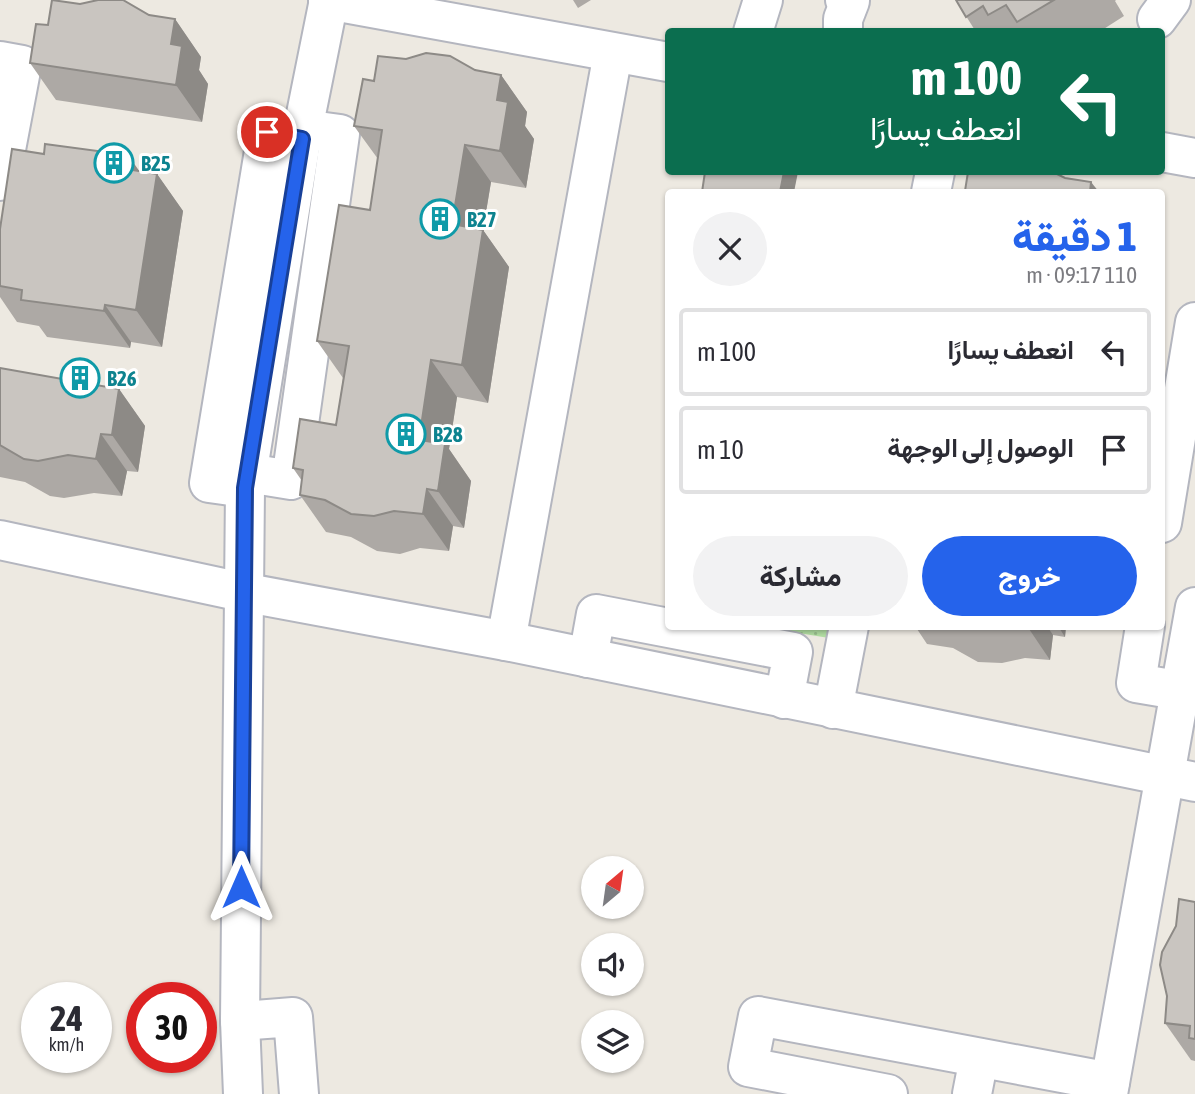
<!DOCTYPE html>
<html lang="ar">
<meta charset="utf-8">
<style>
:root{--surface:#fff;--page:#f2f2f3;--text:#2b2b33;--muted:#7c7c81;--line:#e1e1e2;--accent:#2563eb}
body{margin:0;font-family:"Asap Condensed",Vazirmatn,sans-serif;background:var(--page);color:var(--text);direction:rtl;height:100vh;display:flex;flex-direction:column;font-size:26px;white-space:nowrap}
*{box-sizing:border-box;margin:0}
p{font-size:23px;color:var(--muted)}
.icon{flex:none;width:38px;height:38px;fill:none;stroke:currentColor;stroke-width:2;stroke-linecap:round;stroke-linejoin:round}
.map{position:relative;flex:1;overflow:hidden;direction:ltr}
.panel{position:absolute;left:665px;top:189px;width:500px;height:441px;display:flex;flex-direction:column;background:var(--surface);border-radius:7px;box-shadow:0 2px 5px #0004;direction:rtl}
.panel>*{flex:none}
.guide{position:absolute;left:665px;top:28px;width:500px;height:147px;border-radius:7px;box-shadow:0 2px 5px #0004;direction:rtl;background:#0b6e4f;color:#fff;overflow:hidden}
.needle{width:46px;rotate:29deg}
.buttons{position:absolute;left:581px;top:856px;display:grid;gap:14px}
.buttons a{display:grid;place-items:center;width:63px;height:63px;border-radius:50%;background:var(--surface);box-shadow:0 2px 5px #0004;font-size:35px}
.speed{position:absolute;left:21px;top:982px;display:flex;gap:14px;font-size:35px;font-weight:700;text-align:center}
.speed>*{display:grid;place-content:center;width:91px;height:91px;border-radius:50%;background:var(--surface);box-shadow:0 2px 5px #0004;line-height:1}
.speed small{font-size:18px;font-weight:400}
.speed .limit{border:10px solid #d22;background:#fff;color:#111}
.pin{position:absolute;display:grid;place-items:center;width:60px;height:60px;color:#fff;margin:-30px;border:4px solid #fff;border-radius:50%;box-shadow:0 2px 7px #0007}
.me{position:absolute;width:77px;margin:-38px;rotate:0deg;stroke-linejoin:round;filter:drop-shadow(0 0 5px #0008)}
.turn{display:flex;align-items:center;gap:24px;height:147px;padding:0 28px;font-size:32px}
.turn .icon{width:91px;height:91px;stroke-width:2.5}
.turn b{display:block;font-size:49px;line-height:60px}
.round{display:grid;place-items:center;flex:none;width:74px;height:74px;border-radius:37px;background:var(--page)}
.headline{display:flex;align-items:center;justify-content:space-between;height:119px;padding:0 28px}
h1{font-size:42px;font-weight:800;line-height:52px;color:var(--accent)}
.button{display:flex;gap:14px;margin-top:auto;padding:14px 28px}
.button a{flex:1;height:80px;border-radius:42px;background:var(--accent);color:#fff;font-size:28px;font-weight:800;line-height:80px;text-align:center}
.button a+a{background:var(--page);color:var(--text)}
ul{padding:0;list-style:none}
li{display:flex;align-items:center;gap:21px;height:88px;margin:0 14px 10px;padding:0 14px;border:4px solid var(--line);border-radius:7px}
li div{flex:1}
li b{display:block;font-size:26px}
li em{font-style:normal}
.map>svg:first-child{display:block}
.garden{fill:url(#garden-dots)}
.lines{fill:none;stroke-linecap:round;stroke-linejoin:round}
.minor-casing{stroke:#b4b6bf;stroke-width:42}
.minor{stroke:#fff;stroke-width:38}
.wall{fill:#ada9a5}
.shaded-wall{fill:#8d8a86}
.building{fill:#c9c5c0;stroke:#8d8a86;stroke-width:2}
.route-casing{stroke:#184099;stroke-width:18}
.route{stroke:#2563eb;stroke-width:12}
.labels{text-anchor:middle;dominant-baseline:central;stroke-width:6;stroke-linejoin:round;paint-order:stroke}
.culture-label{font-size:21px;font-weight:bold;fill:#0d838f;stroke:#fff;text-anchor:start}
</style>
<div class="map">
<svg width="1195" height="1094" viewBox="0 0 1195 1094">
<defs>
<pattern id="garden-dots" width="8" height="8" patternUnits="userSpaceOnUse" patternTransform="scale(1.75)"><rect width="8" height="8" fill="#b2dea3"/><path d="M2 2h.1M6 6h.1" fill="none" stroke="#99bf8d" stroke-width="1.8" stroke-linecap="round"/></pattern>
</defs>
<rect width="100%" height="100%" fill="#ede9e1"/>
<polygon class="garden" points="762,627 837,627 835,639"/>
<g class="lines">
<g class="minor-casing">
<g id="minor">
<polyline points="328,0 668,62"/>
<polyline points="1157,19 1171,0"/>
<polyline points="753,32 763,0"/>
<polyline points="843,32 843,19 850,1 845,0"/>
<polyline points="0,61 22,65 0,181"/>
<polyline points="1162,152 1195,158"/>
<polyline points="931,192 935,172"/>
<polyline points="248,473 291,480 340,134 303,129"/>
<polyline points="245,488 209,483 267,133 302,139"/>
<polyline points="1162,523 1195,322"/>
<polyline points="0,540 242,592 506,641 1195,782"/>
<polyline points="1145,626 1136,683 1195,693"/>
<polyline points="506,641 613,53"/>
<polyline points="588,658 596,614 793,652 784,699"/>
<polyline points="833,709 849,626"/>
<polyline points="240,1021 293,1017 299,1094"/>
<polyline points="243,1094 240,1021 245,488 303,129 329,0"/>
<polyline points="888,1094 748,1067 758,1016 1110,1082"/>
<polyline points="972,1094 979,1058"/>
<polyline points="1108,1094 1195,607"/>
</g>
</g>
<use href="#minor" class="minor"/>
</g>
<g class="wall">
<polygon points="573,0 591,0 578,8"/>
<polygon points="956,0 1116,0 1115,1 1124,16 1099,32 976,32"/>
<polygon points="149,15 175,19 201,57 199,70 208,84 202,122 56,100 30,63 48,25"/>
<polygon points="475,70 501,75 527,112 525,126 534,139 526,188 491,182 483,230 509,267 488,403 457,397 449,449 471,481 464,528 453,526 449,551 420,548 400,554 377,551 351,537 326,532 300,495 302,481 293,468 336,425 343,378 317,341 370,210 378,159 354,126 374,81"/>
<polygon points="44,154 157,174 183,211 162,347 131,342 130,348 47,337 39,326 17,322 0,297 0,229"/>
<polygon points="0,368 119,389 145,426 138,472 127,471 122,496 94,493 64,498 50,496 25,482 0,477"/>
<polygon points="915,626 1066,626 1065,637 1053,635 1050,660 1025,658 1002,663 978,662 953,648 927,644"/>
<polygon points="1195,902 1195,1061 1191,1060 1165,1023 1176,926"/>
</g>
<g class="shaded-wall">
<polygon points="175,19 201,57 199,70 208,84 202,122 176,85 171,44"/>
<polygon points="501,75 527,112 525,126 534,139 526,188 500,151 497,100"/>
<polygon points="465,145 491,182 483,230 509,267 488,403 462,365 452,224"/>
<polygon points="128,155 154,192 157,174 183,211 162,347 136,310 126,169"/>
<polygon points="784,172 798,172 794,192 780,192"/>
<polygon points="1091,182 1099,192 1090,192"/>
<polygon points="105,305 131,342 130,348 104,311"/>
<polygon points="431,360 457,397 449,449 471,481 464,528 438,491 419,440"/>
<polygon points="119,389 145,426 138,472 112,435"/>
<polygon points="101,434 127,471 122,496 96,459"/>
<polygon points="427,489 453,526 449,551 423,514"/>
<polygon points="1027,626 1047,626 1053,635 1050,660"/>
<polygon points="1058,626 1066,626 1065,637"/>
</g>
<g class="building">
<polygon points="52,0 80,4 98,0 123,0 149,15 175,19 171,44 182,46 176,85 30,63 36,24 48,25"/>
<polygon points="956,0 1054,0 1017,22 1006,5 988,15 983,6 966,17"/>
<polygon points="426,53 450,56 475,70 501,75 497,100 508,102 500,151 465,145 452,224 483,230 462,365 431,360 419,440 445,444 438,491 427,489 423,514 394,511 374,516 351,514 325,500 300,495 303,470 293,468 300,419 336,425 349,346 317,341 339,205 370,210 382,130 354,126 363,79 374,81 378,56 406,59"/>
<polygon points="45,144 128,155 126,169 157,174 136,310 105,305 104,311 21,300 22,290 0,286 0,229 12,149 44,154"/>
<polygon points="705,172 784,172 780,192 702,192"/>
<polygon points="968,172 1053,172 1065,178 1091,182 1090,192 953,192 953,190 965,191"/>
<polygon points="0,368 119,389 112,435 101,434 96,459 68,455 38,461 24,459 0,445"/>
<polygon points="1179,899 1195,902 1195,1039 1189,1038 1190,1026 1165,1023 1167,996 1160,965 1162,952 1176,926"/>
</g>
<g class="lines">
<g class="route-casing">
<polyline id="route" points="241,887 245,488 302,139 267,132"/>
</g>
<use href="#route" class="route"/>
</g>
<defs>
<g id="building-ring" transform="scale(2.0125)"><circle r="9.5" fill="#fff" stroke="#0f9aa8" stroke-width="1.5"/><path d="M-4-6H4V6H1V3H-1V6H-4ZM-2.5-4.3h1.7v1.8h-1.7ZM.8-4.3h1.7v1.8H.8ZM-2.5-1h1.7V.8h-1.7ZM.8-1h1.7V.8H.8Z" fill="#0f9aa8"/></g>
</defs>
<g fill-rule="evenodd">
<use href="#building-ring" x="114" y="163"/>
<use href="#building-ring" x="440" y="219"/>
<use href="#building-ring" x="80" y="378"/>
<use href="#building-ring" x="406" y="434"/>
</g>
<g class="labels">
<g class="culture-label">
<text x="141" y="163">B25</text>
<text x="467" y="219">B27</text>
<text x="107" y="378">B26</text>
<text x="433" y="434">B28</text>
</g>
</g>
</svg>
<div class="buttons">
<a><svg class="needle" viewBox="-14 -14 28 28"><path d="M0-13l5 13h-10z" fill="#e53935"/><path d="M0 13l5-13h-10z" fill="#7c7c81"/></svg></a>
<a><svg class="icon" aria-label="sound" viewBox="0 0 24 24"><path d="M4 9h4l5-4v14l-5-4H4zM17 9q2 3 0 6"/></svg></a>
<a><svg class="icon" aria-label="layers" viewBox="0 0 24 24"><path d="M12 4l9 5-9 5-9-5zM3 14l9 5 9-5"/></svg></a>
</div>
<div class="speed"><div>24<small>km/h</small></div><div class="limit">30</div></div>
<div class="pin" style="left:267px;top:132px;background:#d93025"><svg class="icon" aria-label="arrive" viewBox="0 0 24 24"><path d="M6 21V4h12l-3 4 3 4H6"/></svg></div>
<svg class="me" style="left:241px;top:887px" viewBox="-20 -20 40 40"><path d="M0-17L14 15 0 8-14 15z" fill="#2563eb" stroke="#fff" stroke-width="4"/></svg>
<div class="guide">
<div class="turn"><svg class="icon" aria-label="left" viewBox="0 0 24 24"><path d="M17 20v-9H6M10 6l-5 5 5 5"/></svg><div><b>100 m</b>انعطف يسارًا</div></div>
</div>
<section class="panel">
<div class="headline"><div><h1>1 دقيقة</h1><p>110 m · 09:17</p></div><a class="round"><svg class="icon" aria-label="close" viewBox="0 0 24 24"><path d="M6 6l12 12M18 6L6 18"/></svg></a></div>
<ul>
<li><svg class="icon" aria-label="left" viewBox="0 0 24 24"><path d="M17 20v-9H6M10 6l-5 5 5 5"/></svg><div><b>انعطف يسارًا</b></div><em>100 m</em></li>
<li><svg class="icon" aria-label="arrive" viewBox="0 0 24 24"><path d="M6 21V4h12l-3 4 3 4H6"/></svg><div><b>الوصول إلى الوجهة</b></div><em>10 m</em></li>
</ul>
<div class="button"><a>خروج</a><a>مشاركة</a></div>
</section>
</div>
